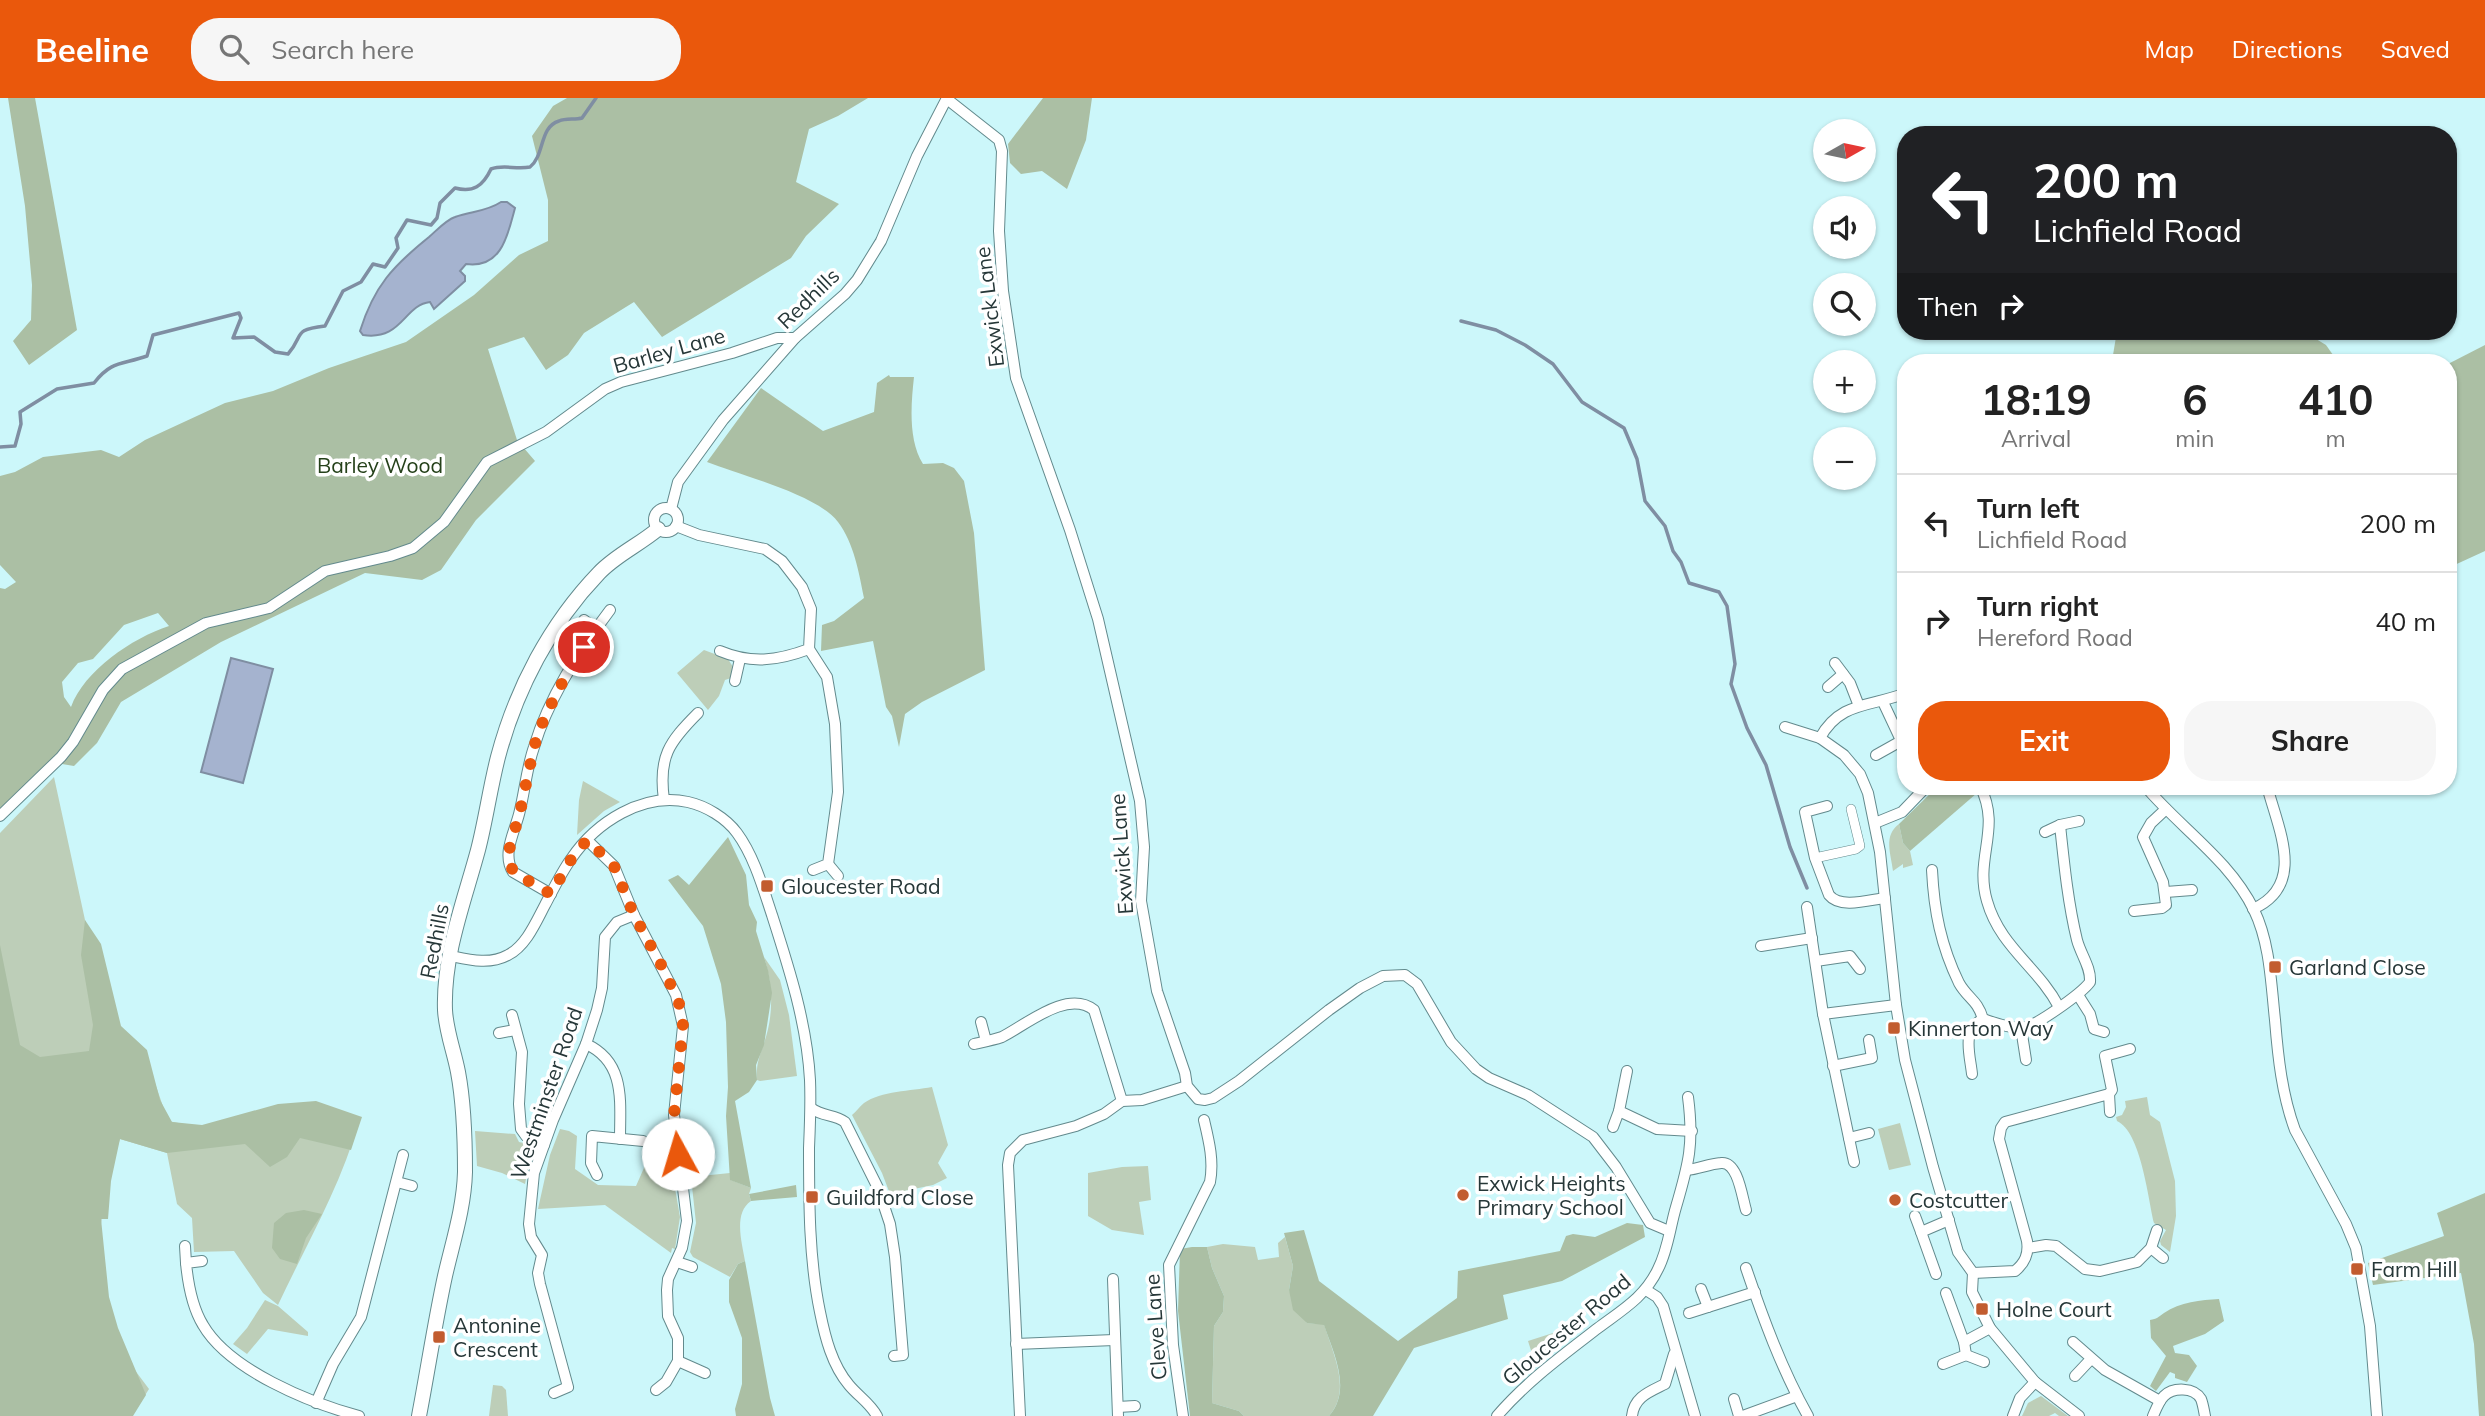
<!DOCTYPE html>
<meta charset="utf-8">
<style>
:root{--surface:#fff;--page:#f6f6f6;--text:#222;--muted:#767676;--line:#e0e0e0;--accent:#ea580c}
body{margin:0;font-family:Mulish,sans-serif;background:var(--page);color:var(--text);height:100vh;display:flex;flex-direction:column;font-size:26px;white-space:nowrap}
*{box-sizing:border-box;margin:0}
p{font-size:23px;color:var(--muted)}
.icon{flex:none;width:38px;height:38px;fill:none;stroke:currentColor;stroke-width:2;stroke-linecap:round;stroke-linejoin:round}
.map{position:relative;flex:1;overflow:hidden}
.sheet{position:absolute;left:1897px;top:256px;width:560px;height:441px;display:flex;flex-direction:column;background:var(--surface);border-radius:28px;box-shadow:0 2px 5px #0004}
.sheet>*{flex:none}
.banner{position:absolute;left:1897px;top:28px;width:560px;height:214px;border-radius:28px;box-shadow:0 2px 5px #0004;background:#202124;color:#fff;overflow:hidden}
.needle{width:46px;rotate:81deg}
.tools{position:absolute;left:1813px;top:21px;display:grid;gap:14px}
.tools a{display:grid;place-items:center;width:63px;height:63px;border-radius:50%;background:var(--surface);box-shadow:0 2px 5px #0004;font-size:35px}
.pin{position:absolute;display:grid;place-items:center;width:60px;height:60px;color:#fff;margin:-30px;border:4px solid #fff;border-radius:50%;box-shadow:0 2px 7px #0007}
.me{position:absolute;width:77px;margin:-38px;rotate:354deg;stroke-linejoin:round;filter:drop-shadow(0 0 5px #0008)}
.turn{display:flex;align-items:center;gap:24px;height:147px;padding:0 21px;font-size:32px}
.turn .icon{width:91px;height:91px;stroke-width:2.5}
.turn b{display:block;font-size:49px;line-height:60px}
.then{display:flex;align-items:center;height:66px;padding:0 21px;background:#0003;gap:14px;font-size:26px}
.eta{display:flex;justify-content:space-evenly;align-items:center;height:119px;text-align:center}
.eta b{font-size:42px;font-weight:700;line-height:49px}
.action{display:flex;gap:14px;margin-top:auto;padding:14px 21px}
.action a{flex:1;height:80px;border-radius:28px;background:var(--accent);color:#fff;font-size:28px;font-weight:700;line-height:80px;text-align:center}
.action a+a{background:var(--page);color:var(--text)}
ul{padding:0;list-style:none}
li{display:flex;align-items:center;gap:21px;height:98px;padding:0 21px;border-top:2px solid var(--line)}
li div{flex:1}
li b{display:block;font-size:26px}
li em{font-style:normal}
header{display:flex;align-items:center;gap:42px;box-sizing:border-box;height:98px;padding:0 35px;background:var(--accent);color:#fff}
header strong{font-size:33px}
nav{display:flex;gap:38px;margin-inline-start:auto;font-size:24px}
.search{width:490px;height:63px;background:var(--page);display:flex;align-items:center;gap:18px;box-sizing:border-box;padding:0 24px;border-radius:28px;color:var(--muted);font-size:26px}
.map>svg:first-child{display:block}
.green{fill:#bdceb8}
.forest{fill:#abbfa4;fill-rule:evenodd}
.water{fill:#a5b3cf;stroke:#7f8ea2;stroke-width:2}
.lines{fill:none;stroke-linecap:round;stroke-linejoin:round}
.stream{stroke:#7f8ea2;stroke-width:3.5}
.pedestrian-casing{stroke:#638a8d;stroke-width:10}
.minor-casing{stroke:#638a8d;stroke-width:12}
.tertiary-casing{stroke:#638a8d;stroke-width:16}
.pedestrian{stroke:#fff;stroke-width:9}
.minor{stroke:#fff;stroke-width:10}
.tertiary{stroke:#fff;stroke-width:14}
.route{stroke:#ea580c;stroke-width:12;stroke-dasharray:0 21.6}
.poi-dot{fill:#c25c2f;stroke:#fff;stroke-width:2.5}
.labels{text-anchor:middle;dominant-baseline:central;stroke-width:7;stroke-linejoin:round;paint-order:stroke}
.street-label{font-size:21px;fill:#263738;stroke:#fff}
.park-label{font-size:21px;fill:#25411a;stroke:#fff}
.poi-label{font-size:21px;fill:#263738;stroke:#fff;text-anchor:start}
</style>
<header>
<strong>Beeline</strong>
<div class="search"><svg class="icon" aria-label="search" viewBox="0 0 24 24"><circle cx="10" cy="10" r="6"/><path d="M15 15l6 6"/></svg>Search here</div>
<nav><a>Map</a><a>Directions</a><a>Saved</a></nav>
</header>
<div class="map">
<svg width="2485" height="1318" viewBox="0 0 2485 1318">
<rect width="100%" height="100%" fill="#ccf7fa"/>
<g class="green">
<polygon points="704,552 728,561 733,569 731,580 725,582 719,598 708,612 677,575"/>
<path d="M54,679L85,822L114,922L144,953L168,1023L205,1030L359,1023C341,1088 306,1147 278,1207L263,1195L234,1153L194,1154L192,1120L177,1106L167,1055L120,1041L108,1077L89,1211L149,1291L132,1318H0V735Z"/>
<polygon points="583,683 620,704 604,713 577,737 579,702"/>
<path d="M1899,726L1903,745L1910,753L1913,767L1903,770V766L1893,773C1891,755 1883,738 1899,726Z"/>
<path d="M764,859L780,882L789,917L797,978L760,983L757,982C756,967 759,959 764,945C774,917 773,887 764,859Z"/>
<path d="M932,989L948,1047L938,1065L947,1080L933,1087L890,1096L882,1075L852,1017C856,1014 860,1008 864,1005C881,993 911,993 932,989Z"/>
<path d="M2147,999L2150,1017L2160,1024L2175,1083L2176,1118L2170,1154L2161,1147L2160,1143L2166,1132L2154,1125C2148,1100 2141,1034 2117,1023L2116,1019L2122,1017L2126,1009L2125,1003Z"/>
<polygon points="1900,1025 1911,1067 1889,1072 1878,1031"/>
<polygon points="560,1031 569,1033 577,1038 575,1071 598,1087 636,1088 651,1054 668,1050 680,1119 675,1151 672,1150 671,1155 605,1107 538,1111 550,1057"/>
<polygon points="475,1033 515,1036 519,1044 533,1047 525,1086 502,1075 477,1068"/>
<polygon points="1148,1068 1151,1102 1139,1104 1144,1137 1112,1132 1088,1118 1088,1075 1122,1069"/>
<path d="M730,1075L731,1082L751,1090L749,1096L751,1103C733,1115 742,1145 745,1163L738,1166L730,1179L693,1159L690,1154L696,1125L691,1079Z"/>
<path d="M1285,1139L1293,1168L1289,1192L1307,1225L1324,1226C1333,1256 1352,1292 1329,1318H1244L1239,1313L1212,1305L1214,1228L1223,1214L1224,1198L1212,1170L1207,1149L1223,1146L1255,1149L1258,1162L1279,1159L1278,1145Z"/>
<polygon points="265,1202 278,1208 308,1234 308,1238 268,1231 247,1256 233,1246 247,1230"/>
<polygon points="1575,1232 1575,1234 1535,1265 1528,1243 1553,1235 1554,1238"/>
<polygon points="493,1287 502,1288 506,1292 508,1318 489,1318"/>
<polygon points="2041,1298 2068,1318 2059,1318 2055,1315 2049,1318 2022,1318 2028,1305"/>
</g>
<g class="forest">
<polygon points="8,0 35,0 77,232 29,267 13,243 31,222 32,187 25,108"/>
<path d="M567,0H868L838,18L809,31L796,84L839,106L806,138L791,160L662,239L634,204L584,235L568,257L546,272L524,239L488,251L517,342L535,363L476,422L441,472L422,482L365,475L221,544L121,604L97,645L74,668L50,664L0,712V490L5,491L16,484L0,467V378L15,374L43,359L101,352L119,359L145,342L225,305L273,293L329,270L406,244L474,197L519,157L548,143V102L532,38L553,8ZM158,515L169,528C132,540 84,573 71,609L64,599L62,584L78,565L93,561L124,527Z"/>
<polygon points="1043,0 1092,0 1086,42 1067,91 1042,73 1021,76 1010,65 1008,46"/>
<polygon points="2117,233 2303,233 2326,247 2338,264 2114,264 2113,257"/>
<polygon points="2485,247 2485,453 2448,470 2448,266"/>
<path d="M889,277L890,279H914C911,306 908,342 923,366L943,365L954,370L964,383L974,435L985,572L922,604L905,616L899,649L892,618L886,609L873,543L821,553L822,527L834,523L864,500C859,475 854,445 838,424C818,397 740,377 707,364L761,290L823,333L874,314L877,285Z"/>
<polygon points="1938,688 1974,688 1977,695 1910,753 1903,745 1899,726"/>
<polygon points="728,739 746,777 749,807 757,824 756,833 768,872 772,895 764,947 756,967 757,982 749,994 735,1003 751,1090 730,1082 726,1018 728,989 726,924 721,886 703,828 668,782 678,777 689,787"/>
<polygon points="85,822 101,846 121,928 147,952 160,1002 172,1024 202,1027 278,1006 316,1003 362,1019 351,1052 300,1040 287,1059 270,1069 245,1046 167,1055 120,1041 111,1083 108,1121 101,1121 109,1199 118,1230 146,1297 133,1318 0,1318 0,847 20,947 40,959 89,953 93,927 81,857"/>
<polygon points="796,1087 797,1099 751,1103 749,1096"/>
<polygon points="2485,1095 2485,1318 2479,1318 2474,1246 2461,1175 2373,1187 2368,1165 2444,1138 2437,1115"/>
<polygon points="304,1112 322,1116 306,1140 297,1166 280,1161 272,1150 274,1125 286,1115"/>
<path d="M1627,1125L1643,1127L1645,1139L1562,1183L1503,1197L1508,1221L1414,1250L1373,1318H1329C1352,1292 1334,1256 1324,1227L1307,1225L1293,1212L1289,1192L1293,1168L1284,1135L1304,1132L1319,1183L1398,1243L1457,1200L1458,1173L1560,1153L1566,1138L1573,1136L1595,1139Z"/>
<polygon points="1192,1149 1207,1149 1212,1170 1224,1198 1223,1214 1214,1228 1212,1305 1239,1313 1244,1318 1190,1318 1178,1213 1180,1151"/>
<polygon points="745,1163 770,1300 775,1318 736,1318 735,1311 742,1286 742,1240 729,1204 729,1182 738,1166"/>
<path d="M2219,1201L2224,1223L2205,1236L2173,1248L2175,1255L2189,1257L2197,1268L2187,1284L2175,1280V1276L2170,1274L2156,1293L2150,1288L2166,1258L2151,1240L2150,1222C2157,1221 2158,1219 2164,1215C2180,1204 2201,1202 2219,1201Z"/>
</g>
<g class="water">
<path d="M501,104H507L515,110C508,136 502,171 466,166L460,173L465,178V183L434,211L430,204C404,207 402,243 363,237L360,233C374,188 393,168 429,139C437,132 446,122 455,119C471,113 486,114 501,104Z"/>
<polygon points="231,560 273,571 243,685 201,674"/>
</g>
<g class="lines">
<g class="stream">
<polyline points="1461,223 1496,232 1525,247 1553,266 1582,304 1624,330 1637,361 1645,403 1665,428 1673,453 1681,464 1689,485 1719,494 1727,508 1735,566 1731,586 1747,630 1766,667 1790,749 1807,790"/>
<path d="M0,349L15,348L21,326L20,314L57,291L94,285C112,262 122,267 147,258L153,237L239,215L241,220L233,240L254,239L275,254L288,256C305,237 291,232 325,228L343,193L361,184L373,166L385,169L398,150L396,140L407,122L431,127L437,120L440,105L455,90C473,95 483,88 491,71C504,66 516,72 530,69C545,57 539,29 559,23C566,20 575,22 582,20L596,0"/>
</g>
<g class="pedestrian-casing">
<polyline id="pedestrian" points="1815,760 1856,751 1860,748 1851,711"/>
</g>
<g class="minor-casing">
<g id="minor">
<polyline points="948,0 947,1 999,42 1002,53 999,133 1003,193 1016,280 1070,432 1098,521 1140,703 1144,749 1141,803 1157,893 1185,975 1187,988 1198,1001 1205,1002 1213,1000 1239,983 1329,912 1360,890 1383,878 1405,877 1417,886 1451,944 1476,971 1489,980 1528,997 1593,1039 1616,1069 1650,1125 1669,1133"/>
<circle cx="666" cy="422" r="12"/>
<polyline points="671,411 678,384 723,322 795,240 845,196 857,182 881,143 917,58 947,0"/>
<path d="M676,428L699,437L765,451L782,463L802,489L811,511L809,551C777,563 751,566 720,553"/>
<polyline points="584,522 596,531"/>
<polyline points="809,551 827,579 835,626 838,694 828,766 813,772"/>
<polyline points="1835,565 1850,585 1859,608"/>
<polyline points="735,583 740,561"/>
<polyline points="1828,589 1843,576"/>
<polyline points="1883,604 1906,653"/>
<polyline points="1785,629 1820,640 1844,657 1860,676 1868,695 1880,754 1896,907 1905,962 1933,1069 1958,1154 1973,1175 1972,1194 1990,1230 2035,1284 2079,1318"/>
<path d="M1820,640C1840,603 1871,609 1906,595"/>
<polyline points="1876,657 1901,643"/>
<path d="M1980,688C2002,731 1974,759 1987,803C2000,849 2038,869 2059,909"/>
<path d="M2145,688C2180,730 2229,761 2254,812C2270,845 2271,885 2275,922C2278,959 2282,997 2295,1032L2346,1126L2356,1150L2370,1228L2377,1318"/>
<path d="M664,702C658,659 669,644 698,615"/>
<path d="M1827,708L1805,714L1815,760L1829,797C1840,811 1869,802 1885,800"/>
<polyline points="0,718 61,659 73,644 103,592 122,571 206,525 269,510 325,473 390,458 413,450 444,424 487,364 546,334 605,291 621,284 732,255 777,240 795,240"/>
<polyline points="1875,725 1902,714 1927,688"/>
<polyline points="2060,727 2079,723"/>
<polyline points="587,742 614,768 634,817 676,897 683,928 674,1017 687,1123 682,1150 668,1181 667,1192 668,1218 678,1240 678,1263 666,1284 656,1292"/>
<polyline points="828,766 838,778"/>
<path d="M1932,772C1934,813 1941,848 1959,885C1968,901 1977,901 1983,921C1995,925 2008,930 2021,930C2034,930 2082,895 2090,884C2091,869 2081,857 2077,842C2068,805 2064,765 2060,727L2045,734"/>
<polyline points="2166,794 2192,792"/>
<path d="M551,796L513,774C501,755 516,732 520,712C525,691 527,669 534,649C549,599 579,553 610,512"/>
<polyline points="1807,809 1823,916 1896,907"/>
<path d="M2253,811C2307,787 2278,731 2267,688"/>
<polyline points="2134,813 2162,810 2166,807 2163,784 2143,739 2151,725 2166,711"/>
<polyline points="1761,848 1812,840"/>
<path d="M451,858C470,862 490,867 508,857C526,848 536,824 545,807C553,792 561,775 571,761C596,724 643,694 688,704C706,708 726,720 737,735C754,758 763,790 772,817C789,870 807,926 810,982C811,1005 810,1027 809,1050C809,1105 809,1161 820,1214C825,1239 832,1267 849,1287C858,1298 870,1305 877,1318"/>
<polyline points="1816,863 1850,858 1860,871"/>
<polyline points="2078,897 2090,916 2094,931 2104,934"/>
<polyline points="1823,916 1854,1064"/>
<polyline points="512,917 522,954 519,1006 521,1031 526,1038 544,1047"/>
<polyline points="981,924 986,943"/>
<polyline points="2021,930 2026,962"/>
<polyline points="499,935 515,932"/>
<path d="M586,946C626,964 620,1004 620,1041"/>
<path d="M974,946C983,944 993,942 1002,939C1026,927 1067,891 1094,912L1122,1003"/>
<polyline points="1833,968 1872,960 1869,942"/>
<polyline points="1627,973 1619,1013 1657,1031 1692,1033"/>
<path d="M1972,976C1970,956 1961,932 1983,921"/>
<polyline points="2109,996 2112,992 2105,958 2130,951"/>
<path d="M811,1010C823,1019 834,1016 845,1024L878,1090L890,1126L895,1159L903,1257L894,1258"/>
<polyline points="1613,1029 1619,1013"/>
<polyline points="1849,1040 1869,1035"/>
<path d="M1687,1072C1698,1071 1709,1066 1721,1065C1738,1063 1742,1099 1746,1112"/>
<polyline points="597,1077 591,1065 592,1038 643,1043"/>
<polyline points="397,1084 412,1088"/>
<polyline points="1915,1118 1921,1134"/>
<polyline points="185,1148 186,1165"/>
<polyline points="2028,1150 2046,1147 2056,1148 2085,1171 2100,1173 2137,1164 2151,1150 2157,1132"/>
<polyline points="2151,1150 2163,1160"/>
<path d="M202,1163L186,1165C188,1186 192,1209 203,1227C229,1272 310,1305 359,1318"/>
<polyline points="677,1164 692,1169"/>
<path d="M1746,1170C1763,1220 1782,1272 1808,1318"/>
<path d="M1973,1175L2015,1173C2025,1165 2029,1156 2027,1143L1999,1041L2001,1030L2005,1024L2109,996L2110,1014"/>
<polyline points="1936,1176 1921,1134 1949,1122"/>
<polyline points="1113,1181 1118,1318"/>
<polyline points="1701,1191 1708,1209"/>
<polyline points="1646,1192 1657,1199 1663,1208 1695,1318"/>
<polyline points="1946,1195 1964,1244 1990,1230"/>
<polyline points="1689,1215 1755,1194"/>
<polyline points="2073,1244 2105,1272 2160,1303"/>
<polyline points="1016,1246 1114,1242"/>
<polyline points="1966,1257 1984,1264"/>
<polyline points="678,1263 705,1275"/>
<polyline points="1943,1266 1966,1257 1964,1244"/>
<polyline points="2075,1278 2091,1261"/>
<polyline points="554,1295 568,1289 540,1186 538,1175 542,1157 531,1139 529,1126 534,1075 553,1022 586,946 597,912 602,890 605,839 617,824 634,817"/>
<polyline points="1734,1301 1739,1318"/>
<polyline points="316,1305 333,1266 361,1219 403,1057"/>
<polyline points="1118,1309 1135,1308"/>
<polyline points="1020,1318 1008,1067 1010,1055 1023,1042 1076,1028 1104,1016 1122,1003 1142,1002 1187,988"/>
<path d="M1183,1318L1173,1247L1169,1167L1210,1084C1214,1063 1209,1043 1204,1022"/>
<path d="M1497,1318C1526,1284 1563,1257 1598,1230C1622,1212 1645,1199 1658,1171C1668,1152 1670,1129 1676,1109C1689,1065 1694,1045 1688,999"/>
<path d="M1632,1318C1634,1299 1649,1294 1665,1286L1674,1256"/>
<polyline points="1743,1318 1797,1298"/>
<polyline points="2013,1318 2020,1300 2035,1284"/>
<path d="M2153,1318C2156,1311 2159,1303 2164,1298C2173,1289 2194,1289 2201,1301C2203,1306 2204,1313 2205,1318"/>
</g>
</g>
<g class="tertiary-casing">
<path id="tertiary" d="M419,1318C428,1271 435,1224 445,1178C453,1143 464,1110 465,1074C465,1041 464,1006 458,974C454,953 446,933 445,912C443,857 464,804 478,752C486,721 490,690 498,659C516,591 550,526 599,475C616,457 639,447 658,431"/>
</g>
<use href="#pedestrian" class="pedestrian"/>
<use href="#minor" class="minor"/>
<use href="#tertiary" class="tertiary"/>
</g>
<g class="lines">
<polyline class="route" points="584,549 558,592 540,630 534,649 520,714 508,756 513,774 551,796 572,760 587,742 614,768 634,817 664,872 681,910 683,928 674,1017 678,1056"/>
</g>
<g class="poi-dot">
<rect x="760" y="781" width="14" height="14" rx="3.5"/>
<rect x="2268" y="862" width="14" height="14" rx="3.5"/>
<rect x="1887" y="923" width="14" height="14" rx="3.5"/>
<circle cx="1463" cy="1097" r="7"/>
<rect x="805" y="1092" width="14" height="14" rx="3.5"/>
<circle cx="1895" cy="1102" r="7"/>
<rect x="2350" y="1164" width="14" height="14" rx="3.5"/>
<rect x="1975" y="1204" width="14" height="14" rx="3.5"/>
<rect x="432" y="1232" width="14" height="14" rx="3.5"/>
</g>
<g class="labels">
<g class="street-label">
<text transform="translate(808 200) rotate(-44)">Redhills</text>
<text transform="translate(989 209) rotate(-97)">Exwick Lane</text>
<text transform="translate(669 252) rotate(-16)">Barley Lane</text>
<text transform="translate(1121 756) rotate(-94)">Exwick Lane</text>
<text transform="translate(434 843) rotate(-79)">Redhills</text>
<text transform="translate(546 995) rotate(-71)">Westminster Road</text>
<text transform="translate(1155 1229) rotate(-94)">Cleve Lane</text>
<text transform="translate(1566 1231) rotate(-40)">Gloucester Road</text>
</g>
<g class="park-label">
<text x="380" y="367">Barley Wood</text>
</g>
<g class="poi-label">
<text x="781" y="788">Gloucester Road</text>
<text x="2289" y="869">Garland Close</text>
<text x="1908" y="930">Kinnerton Way</text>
<text x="1477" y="1085">Exwick Heights<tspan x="1477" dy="24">Primary School</tspan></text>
<text x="826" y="1099">Guildford Close</text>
<text x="1909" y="1102">Costcutter</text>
<text x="2371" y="1171">Farm Hill</text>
<text x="1996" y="1211">Holne Court</text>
<text x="453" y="1227">Antonine<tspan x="453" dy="24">Crescent</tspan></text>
</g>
</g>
</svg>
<div class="tools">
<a><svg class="needle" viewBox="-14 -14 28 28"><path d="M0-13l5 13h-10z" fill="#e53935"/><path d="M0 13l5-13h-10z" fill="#767676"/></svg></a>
<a><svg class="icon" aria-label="sound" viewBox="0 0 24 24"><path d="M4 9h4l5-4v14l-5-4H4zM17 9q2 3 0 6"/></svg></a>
<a><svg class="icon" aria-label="search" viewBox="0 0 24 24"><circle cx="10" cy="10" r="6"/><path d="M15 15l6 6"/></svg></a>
<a>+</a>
<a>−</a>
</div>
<div class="pin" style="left:584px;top:549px;background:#d93025"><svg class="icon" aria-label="arrive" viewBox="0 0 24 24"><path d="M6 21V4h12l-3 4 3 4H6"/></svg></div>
<svg class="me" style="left:678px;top:1056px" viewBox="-20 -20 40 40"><circle r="19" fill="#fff"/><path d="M0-13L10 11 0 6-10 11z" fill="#ea580c"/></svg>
<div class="banner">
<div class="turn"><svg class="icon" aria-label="left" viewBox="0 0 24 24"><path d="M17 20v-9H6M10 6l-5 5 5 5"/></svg><div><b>200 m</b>Lichfield Road</div></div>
<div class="then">Then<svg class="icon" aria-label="right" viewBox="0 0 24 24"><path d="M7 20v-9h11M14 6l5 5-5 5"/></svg></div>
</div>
<section class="sheet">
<div class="eta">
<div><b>18:19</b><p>Arrival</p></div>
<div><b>6</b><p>min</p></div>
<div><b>410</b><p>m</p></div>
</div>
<ul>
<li><svg class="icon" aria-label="left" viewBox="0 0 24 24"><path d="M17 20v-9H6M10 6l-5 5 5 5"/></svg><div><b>Turn left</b><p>Lichfield Road</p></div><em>200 m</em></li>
<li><svg class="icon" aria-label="right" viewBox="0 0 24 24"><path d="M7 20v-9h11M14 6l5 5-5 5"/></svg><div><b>Turn right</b><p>Hereford Road</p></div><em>40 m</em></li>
</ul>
<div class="action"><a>Exit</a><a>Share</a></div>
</section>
</div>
